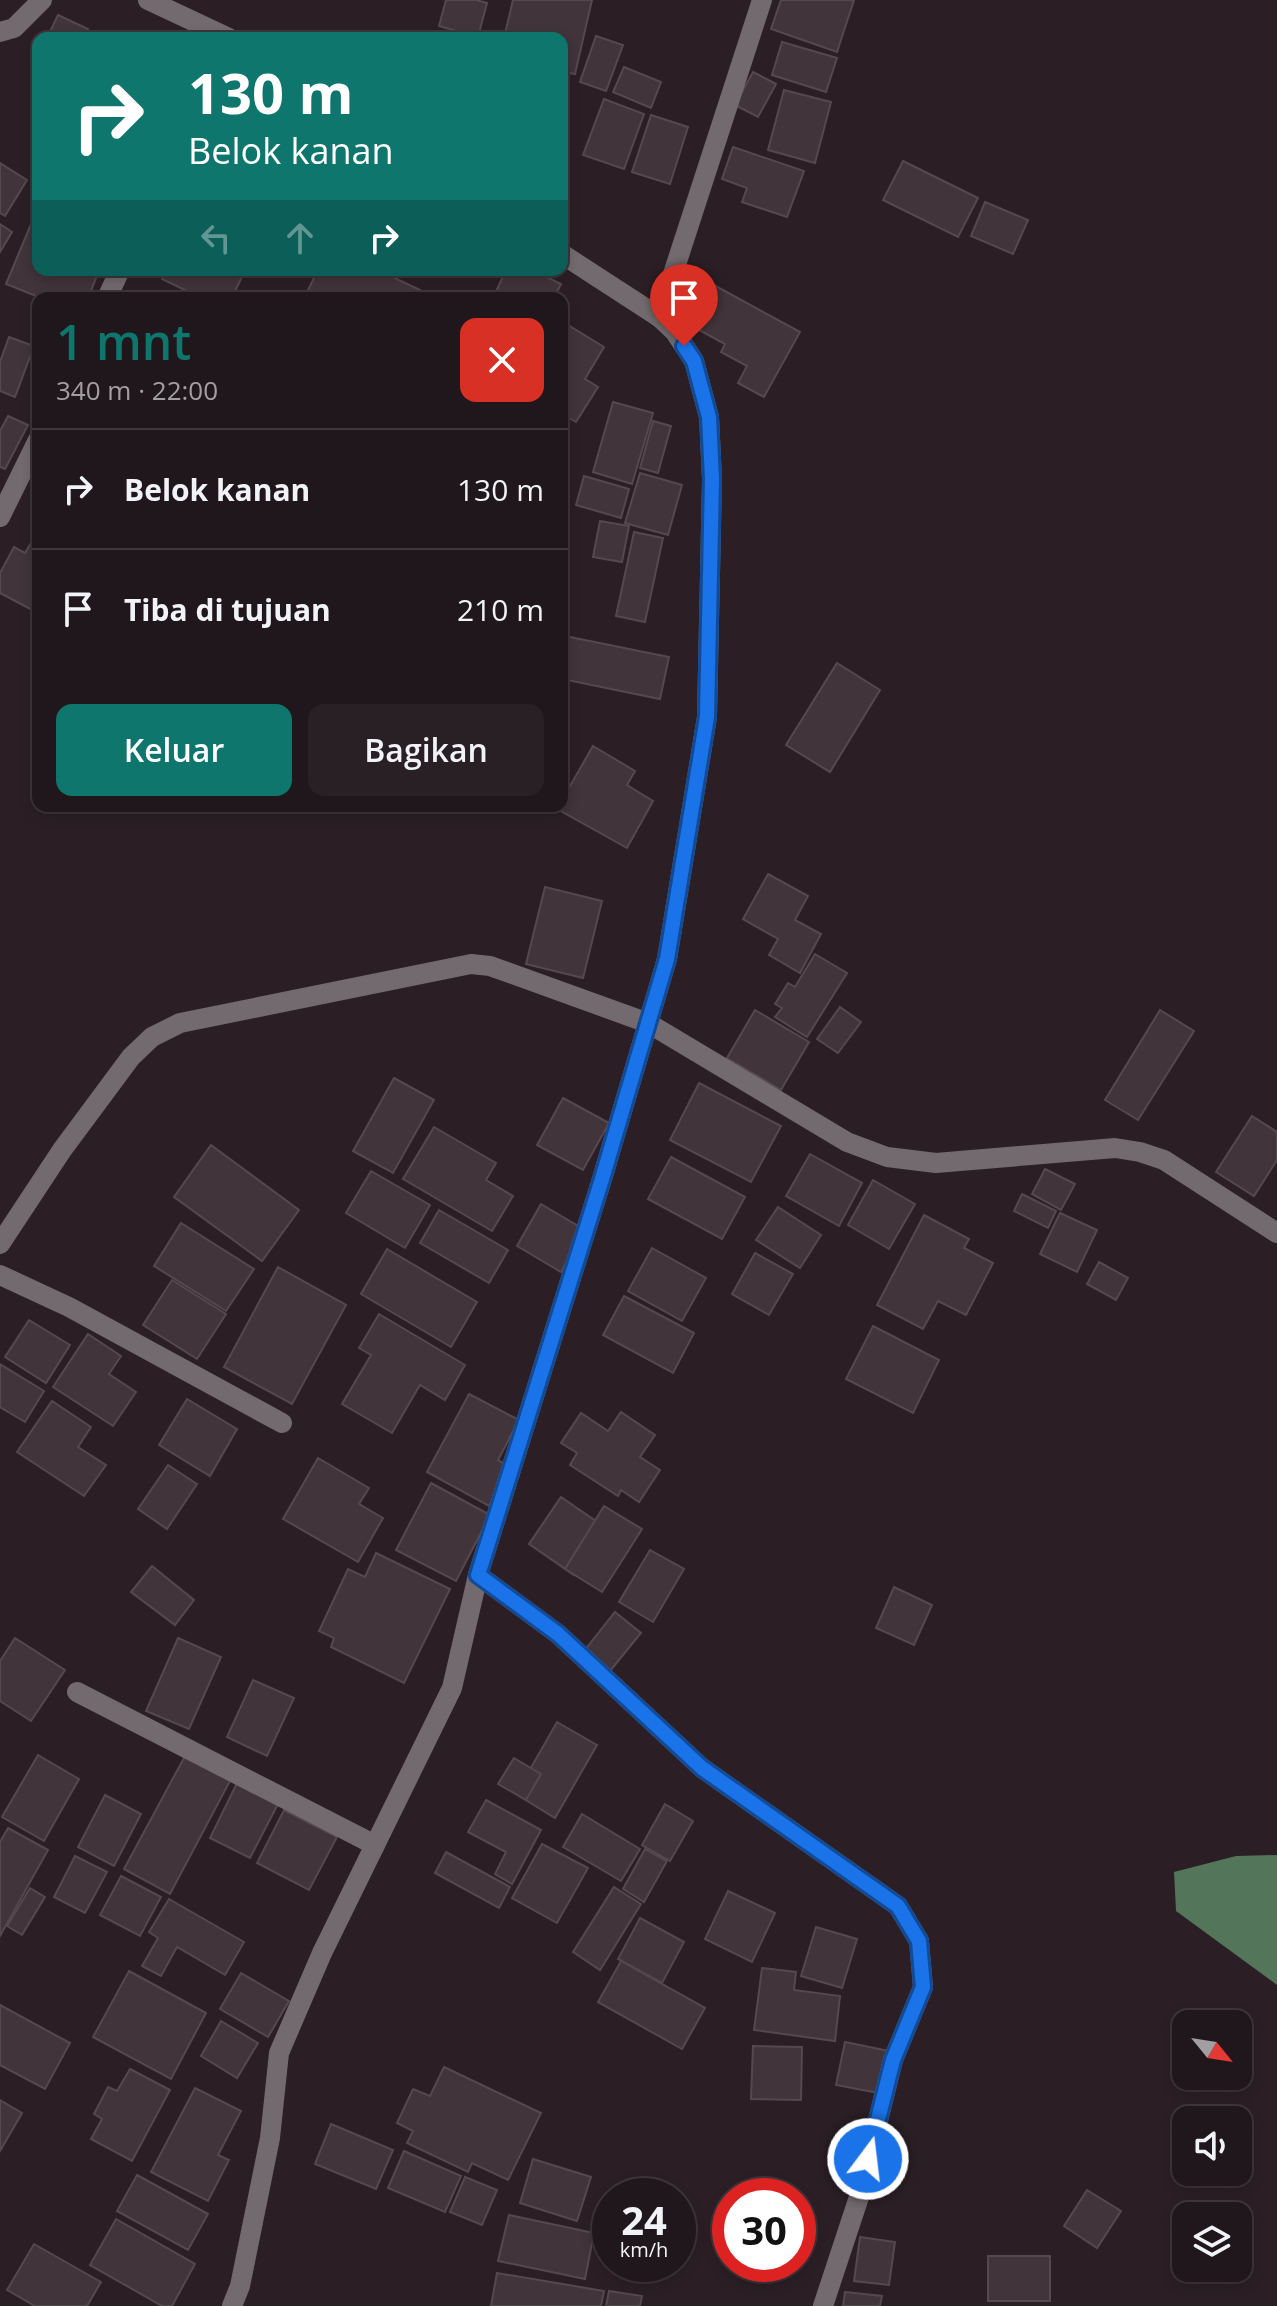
<!DOCTYPE html>
<html lang="id">
<meta charset="utf-8">
<style>
:root{--surface:#20171c;--page:#282025;--text:#f1f3f6;--muted:#a29fa3;--line:#3d363b;--accent:#0f766e}
body{margin:0;font-family:"Open Sans",sans-serif;background:var(--page);color:var(--text);height:100vh;display:flex;flex-direction:column;font-size:30px;white-space:nowrap}
*{box-sizing:border-box;margin:0}
p{font-size:26px;color:var(--muted)}
.icon{flex:none;width:44px;height:44px;fill:none;stroke:currentColor;stroke-width:2;stroke-linecap:round;stroke-linejoin:round}
.map{position:relative;flex:1;overflow:hidden}
.panel{position:absolute;left:32px;top:292px;width:536px;height:520px;display:flex;flex-direction:column;background:var(--surface);border-radius:16px;box-shadow:0 4px 12px #0003,0 0 0 2px var(--line)}
.panel>*{flex:none}
.hud{position:absolute;left:32px;top:32px;width:536px;height:244px;border-radius:16px;box-shadow:0 4px 12px #0003,0 0 0 2px var(--line);background:#0f766e;color:#fff;overflow:hidden}
.needle{width:52px;rotate:120deg}
.tools{position:absolute;left:1172px;top:2010px;display:grid;gap:16px}
.tools a{display:grid;place-items:center;width:80px;height:80px;border-radius:16px;background:var(--surface);box-shadow:0 4px 12px #0003,0 0 0 2px var(--line);font-size:40px}
.speed{position:absolute;left:592px;top:2178px;display:flex;gap:16px;font-size:40px;font-weight:700;text-align:center}
.speed>*{display:grid;place-content:center;width:104px;height:104px;border-radius:50%;background:var(--surface);box-shadow:0 4px 12px #0003,0 0 0 2px var(--line);line-height:1}
.speed small{font-size:20px;font-weight:400}
.speed .limit{border:12px solid #d22;background:#fff;color:#111}
.pin{position:absolute;display:grid;place-items:center;width:68px;height:68px;color:#fff;margin:-82px -34px;border-radius:50% 50% 50% 0;rotate:-45deg;box-shadow:0 0 8px #0007}
.pin .icon{rotate:45deg}
.me{position:absolute;width:88px;margin:-44px;rotate:15deg;stroke-linejoin:round;filter:drop-shadow(0 0 6px #0008)}
.turn{display:flex;align-items:center;gap:28px;height:168px;padding:0 24px;font-size:36px}
.turn .icon{width:104px;height:104px;stroke-width:2.5}
.turn b{display:block;font-size:56px;line-height:68px}
.lanes{display:flex;align-items:center;height:76px;padding:0 24px;background:#0003;justify-content:center;gap:40px;direction:ltr}
.lanes .off{opacity:.35}
.round{display:grid;place-items:center;flex:none;width:84px;height:84px;border-radius:16px;background:var(--page)}
.overview{display:flex;align-items:center;justify-content:space-between;height:136px;padding:0 24px}
h1{font-size:48px;font-weight:600;line-height:60px;color:var(--accent)}
.button{display:flex;gap:16px;margin-top:auto;padding:16px 24px}
.button a{flex:1;height:92px;border-radius:16px;background:var(--accent);color:#fff;font-size:32px;font-weight:600;line-height:92px;text-align:center}
.button a+a{background:var(--page);color:var(--text)}
ul{padding:0;list-style:none}
li{display:flex;align-items:center;gap:24px;height:120px;padding:0 24px;border-top:2px solid var(--line)}
li div{flex:1}
li b{display:block;font-size:30px}
li em{font-style:normal}
.map>svg:first-child{display:block}
.water{fill:#537559}
.building{fill:#41343a;stroke:#56484f;stroke-width:2}
.lines{fill:none;stroke-linecap:round;stroke-linejoin:round}
.minor{stroke:#726a6e;stroke-width:20}
.route-casing{stroke:#114b97;stroke-width:20}
.route{stroke:#1a73e8;stroke-width:14}
</style>
<div class="map">
<svg width="1277" height="2306" viewBox="0 0 1277 2306">
<rect width="100%" height="100%" fill="#2b1f25"/>
<polygon class="water" points="1277,1855 1277,1985 1176,1911 1174,1872 1236,1856"/>
<g class="building">
<polygon points="446,0 476,0 487,3 478,37 439,26"/>
<polygon points="513,0 592,0 575,74 562,72 562,38 504,38"/>
<polygon points="781,0 854,0 837,52 771,29"/>
<polygon points="58,15 88,29 84,38 47,38"/>
<polygon points="596,36 623,45 606,91 580,82"/>
<polygon points="782,42 837,58 826,92 772,75"/>
<polygon points="624,67 661,82 651,108 613,92"/>
<polygon points="753,72 776,84 758,117 735,105"/>
<polygon points="784,90 831,102 815,163 768,150"/>
<polygon points="604,99 644,114 624,169 583,155"/>
<polygon points="651,115 688,127 670,184 632,172"/>
<polygon points="733,147 804,171 787,217 742,202 747,188 722,179"/>
<polygon points="903,161 978,198 958,237 883,200"/>
<polygon points="0,163 27,180 5,216 0,213"/>
<polygon points="985,202 1028,220 1013,254 971,236"/>
<polygon points="0,224 12,232 0,252"/>
<polygon points="31,224 38,227 38,270 99,271 88,298 41,298 6,284"/>
<polygon points="166,270 245,270 232,298 187,298 189,292 162,279"/>
<polygon points="318,270 383,270 382,272 420,290 416,298 304,298"/>
<polygon points="506,270 532,270 561,284 554,298 493,298"/>
<polygon points="701,278 800,332 764,397 738,383 747,366 721,352 725,344 679,319"/>
<polygon points="568,325 604,347 585,379 598,387 576,422 562,414 562,335"/>
<polygon points="9,337 34,346 15,397 0,391 0,362"/>
<polygon points="613,402 653,413 632,484 593,472"/>
<polygon points="8,416 28,425 5,469 0,467 0,431"/>
<polygon points="653,421 671,426 658,473 640,468"/>
<polygon points="640,473 682,485 668,535 625,523"/>
<polygon points="584,476 629,489 621,518 576,505"/>
<polygon points="600,521 629,526 622,562 593,557"/>
<polygon points="634,532 663,538 645,622 616,616"/>
<polygon points="32,541 38,544 38,613 0,593 0,573 14,547 25,553"/>
<polygon points="565,636 669,657 660,699 562,679 562,649"/>
<polygon points="837,663 880,690 830,772 786,745"/>
<polygon points="593,746 635,771 627,785 653,801 627,848 557,809 559,806 562,806 562,800"/>
<polygon points="768,874 808,896 795,920 821,934 800,973 769,955 778,939 743,919"/>
<polygon points="545,887 602,901 583,978 526,964"/>
<polygon points="815,954 847,973 807,1037 775,1017 782,1008 775,1004 788,983 795,987"/>
<polygon points="840,1007 861,1022 838,1053 817,1039"/>
<polygon points="755,1010 809,1042 781,1090 727,1058"/>
<polygon points="1160,1010 1194,1031 1138,1120 1105,1100"/>
<polygon points="394,1078 434,1100 393,1173 353,1151"/>
<polygon points="699,1083 781,1126 751,1182 670,1140"/>
<polygon points="563,1098 609,1123 583,1170 537,1145"/>
<polygon points="1252,1116 1277,1132 1277,1160 1254,1196 1216,1172"/>
<polygon points="434,1127 496,1163 486,1180 513,1196 492,1231 403,1179"/>
<polygon points="211,1145 299,1210 262,1261 174,1197"/>
<polygon points="810,1154 862,1183 839,1226 786,1196"/>
<polygon points="671,1157 745,1197 722,1239 648,1199"/>
<polygon points="1045,1169 1075,1184 1061,1210 1032,1194"/>
<polygon points="371,1171 430,1205 405,1248 346,1213"/>
<polygon points="873,1180 915,1204 889,1249 848,1225"/>
<polygon points="1022,1194 1056,1211 1048,1228 1014,1211"/>
<polygon points="541,1204 585,1230 561,1272 517,1246"/>
<polygon points="778,1207 821,1235 800,1268 756,1240"/>
<polygon points="439,1210 508,1250 489,1283 420,1243"/>
<polygon points="1060,1213 1097,1230 1077,1272 1040,1254"/>
<polygon points="924,1215 969,1239 964,1248 993,1263 966,1315 938,1301 923,1329 877,1305"/>
<polygon points="181,1223 254,1269 226,1311 154,1266"/>
<polygon points="652,1248 706,1278 682,1321 628,1291"/>
<polygon points="387,1249 477,1302 451,1347 361,1294"/>
<polygon points="755,1253 793,1274 769,1315 732,1294"/>
<polygon points="1099,1262 1128,1278 1116,1300 1087,1284"/>
<polygon points="278,1267 346,1305 292,1404 224,1367"/>
<polygon points="172,1280 226,1314 197,1359 143,1325"/>
<polygon points="624,1296 694,1333 673,1373 603,1335"/>
<polygon points="379,1314 465,1365 445,1400 420,1385 392,1433 342,1404 371,1355 359,1348"/>
<polygon points="29,1320 70,1345 46,1383 5,1357"/>
<polygon points="873,1326 939,1360 913,1413 846,1379"/>
<polygon points="88,1334 121,1356 109,1374 136,1392 113,1426 53,1387"/>
<polygon points="0,1364 44,1391 25,1422 0,1407"/>
<polygon points="469,1394 519,1420 498,1460 510,1467 489,1506 427,1472"/>
<polygon points="187,1399 237,1429 210,1476 159,1445"/>
<polygon points="52,1401 91,1427 78,1447 106,1465 84,1496 17,1452"/>
<polygon points="621,1412 655,1435 640,1457 660,1470 639,1502 621,1490 618,1496 570,1465 577,1453 561,1443 581,1413 608,1431"/>
<polygon points="318,1458 369,1488 359,1504 383,1518 358,1562 283,1519"/>
<polygon points="168,1465 197,1484 167,1529 138,1509"/>
<polygon points="431,1483 490,1515 456,1581 396,1550"/>
<polygon points="561,1497 606,1528 574,1575 529,1544"/>
<polygon points="604,1506 642,1529 602,1592 565,1569"/>
<polygon points="650,1550 684,1569 653,1622 619,1602"/>
<polygon points="376,1553 450,1589 404,1683 331,1647 334,1638 319,1631 348,1569 365,1577"/>
<polygon points="152,1566 194,1600 175,1625 131,1592"/>
<polygon points="894,1587 932,1605 914,1645 876,1628"/>
<polygon points="615,1612 641,1633 610,1671 584,1651"/>
<polygon points="15,1638 65,1670 31,1721 0,1701 0,1661"/>
<polygon points="178,1638 221,1657 189,1729 146,1711"/>
<polygon points="253,1680 294,1698 267,1756 227,1737"/>
<polygon points="557,1722 597,1745 555,1818 516,1794"/>
<polygon points="38,1755 79,1779 44,1841 2,1817"/>
<polygon points="185,1756 230,1781 170,1894 124,1869"/>
<polygon points="514,1758 541,1774 526,1800 498,1784"/>
<polygon points="237,1783 278,1804 250,1858 210,1838"/>
<polygon points="105,1795 141,1814 114,1866 78,1847"/>
<polygon points="486,1800 541,1830 512,1884 495,1874 506,1852 468,1832"/>
<polygon points="665,1804 693,1821 670,1861 642,1845"/>
<polygon points="284,1810 337,1837 309,1890 257,1863"/>
<polygon points="582,1814 640,1849 621,1881 563,1847"/>
<polygon points="8,1828 48,1850 0,1936 0,1842"/>
<polygon points="542,1844 588,1868 557,1923 512,1898"/>
<polygon points="645,1849 667,1861 644,1902 623,1889"/>
<polygon points="446,1852 510,1887 499,1908 435,1873"/>
<polygon points="75,1856 107,1872 85,1913 54,1897"/>
<polygon points="121,1876 161,1897 140,1936 100,1915"/>
<polygon points="614,1887 641,1904 600,1970 573,1952"/>
<polygon points="30,1888 45,1897 22,1935 7,1926"/>
<polygon points="728,1891 775,1913 752,1962 705,1939"/>
<polygon points="169,1899 244,1942 225,1975 177,1947 161,1976 142,1966 158,1938 149,1932"/>
<polygon points="640,1918 684,1942 662,1983 618,1959"/>
<polygon points="816,1927 857,1939 842,1988 801,1976"/>
<polygon points="621,1961 705,2008 682,2049 598,2002"/>
<polygon points="762,1968 796,1972 794,1990 840,1996 835,2041 754,2030"/>
<polygon points="129,1971 206,2013 171,2079 93,2037"/>
<polygon points="241,1973 289,2001 268,2037 220,2009"/>
<polygon points="0,2005 70,2043 45,2089 0,2065"/>
<polygon points="221,2021 258,2043 237,2078 201,2056"/>
<polygon points="845,2042 889,2051 879,2093 836,2085"/>
<polygon points="753,2046 802,2047 801,2100 751,2099"/>
<polygon points="444,2067 541,2113 508,2180 472,2163 468,2172 407,2143 413,2131 397,2123 413,2089 430,2096"/>
<polygon points="130,2069 170,2090 132,2161 91,2139 102,2119 94,2114 108,2087 117,2091"/>
<polygon points="195,2088 241,2111 218,2155 229,2160 208,2201 151,2172"/>
<polygon points="0,2100 22,2113 0,2151"/>
<polygon points="331,2124 393,2150 376,2189 315,2164"/>
<polygon points="404,2151 461,2176 445,2212 388,2188"/>
<polygon points="533,2159 591,2177 577,2221 520,2203"/>
<polygon points="137,2175 208,2214 188,2250 117,2211"/>
<polygon points="465,2177 497,2190 482,2225 450,2212"/>
<polygon points="1087,2190 1121,2211 1097,2248 1064,2226"/>
<polygon points="509,2215 594,2233 585,2279 498,2261"/>
<polygon points="116,2219 195,2264 172,2306 162,2306 90,2265"/>
<polygon points="860,2237 895,2242 889,2285 854,2281"/>
<polygon points="34,2244 101,2282 87,2306 35,2306 7,2290"/>
<rect x="988" y="2256" width="62" height="45"/>
<polygon points="497,2273 604,2291 601,2306 491,2306"/>
<polygon points="609,2291 642,2296 640,2306 606,2306"/>
<polygon points="845,2292 882,2296 880,2306 843,2306"/>
</g>
<g class="lines">
<g class="minor">
<polyline points="148,0 229,38"/>
<polyline points="0,32 14,28 42,0"/>
<polyline points="107,298 120,270"/>
<polyline points="659,317 762,0"/>
<polyline points="0,517 38,440"/>
<polyline points="0,1244 62,1150 131,1057 152,1037 180,1023 471,964 490,966 648,1023 847,1142 887,1157 936,1163 1115,1148 1140,1152 1164,1160 1277,1233"/>
<polyline points="0,1275 69,1307 282,1423"/>
<polyline points="478,1575 558,1634 702,1768 898,1906 919,1941 923,1987 893,2060 859,2197 823,2306"/>
<polyline points="77,1692 375,1845"/>
<polyline points="232,2306 240,2286 270,2138 279,2053 322,1953 452,1688 478,1575 602,1179 667,959 707,717 712,479 709,417 694,361 675,332 659,317 562,254"/>
</g>
</g>
<g class="lines">
<g class="route-casing">
<polyline id="route" points="684,346 694,361 709,417 712,479 707,717 667,959 602,1179 478,1575 558,1634 702,1768 898,1906 919,1941 923,1987 893,2060 868,2159"/>
</g>
<use href="#route" class="route"/>
</g>
</svg>
<div class="tools">
<a><svg class="needle" viewBox="-14 -14 28 28"><path d="M0-13l5 13h-10z" fill="#e53935"/><path d="M0 13l5-13h-10z" fill="#a29fa3"/></svg></a>
<a><svg class="icon" aria-label="sound" viewBox="0 0 24 24"><path d="M4 9h4l5-4v14l-5-4H4zM17 9q2 3 0 6"/></svg></a>
<a><svg class="icon" aria-label="layers" viewBox="0 0 24 24"><path d="M12 4l9 5-9 5-9-5zM3 14l9 5 9-5"/></svg></a>
</div>
<div class="speed"><div>24<small>km/h</small></div><div class="limit">30</div></div>
<div class="pin" style="left:684px;top:346px;background:#d93025"><svg class="icon" aria-label="arrive" viewBox="0 0 24 24"><path d="M6 21V4h12l-3 4 3 4H6"/></svg></div>
<svg class="me" style="left:868px;top:2159px" viewBox="-20 -20 40 40"><circle r="17" fill="#1a73e8" stroke="#fff" stroke-width="3"/><path d="M0-11L8 9 0 5-8 9z" fill="#fff"/></svg>
<div class="hud">
<div class="turn"><svg class="icon" aria-label="right" viewBox="0 0 24 24"><path d="M7 20v-9h11M14 6l5 5-5 5"/></svg><div><b>130 m</b>Belok kanan</div></div>
<div class="lanes"><svg class="icon off" aria-label="left" viewBox="0 0 24 24"><path d="M17 20v-9H6M10 6l-5 5 5 5"/></svg><svg class="icon off" aria-label="ahead" viewBox="0 0 24 24"><path d="M12 20V5M6 11l6-6 6 6"/></svg><svg class="icon" aria-label="right" viewBox="0 0 24 24"><path d="M7 20v-9h11M14 6l5 5-5 5"/></svg></div>
</div>
<section class="panel">
<div class="overview"><div><h1>1 mnt</h1><p>340 m · 22:00</p></div><a class="round" style="background:#d93025;color:#fff"><svg class="icon" aria-label="close" viewBox="0 0 24 24"><path d="M6 6l12 12M18 6L6 18"/></svg></a></div>
<ul>
<li><svg class="icon" aria-label="right" viewBox="0 0 24 24"><path d="M7 20v-9h11M14 6l5 5-5 5"/></svg><div><b>Belok kanan</b></div><em>130 m</em></li>
<li><svg class="icon" aria-label="arrive" viewBox="0 0 24 24"><path d="M6 21V4h12l-3 4 3 4H6"/></svg><div><b>Tiba di tujuan</b></div><em>210 m</em></li>
</ul>
<div class="button"><a>Keluar</a><a>Bagikan</a></div>
</section>
</div>
